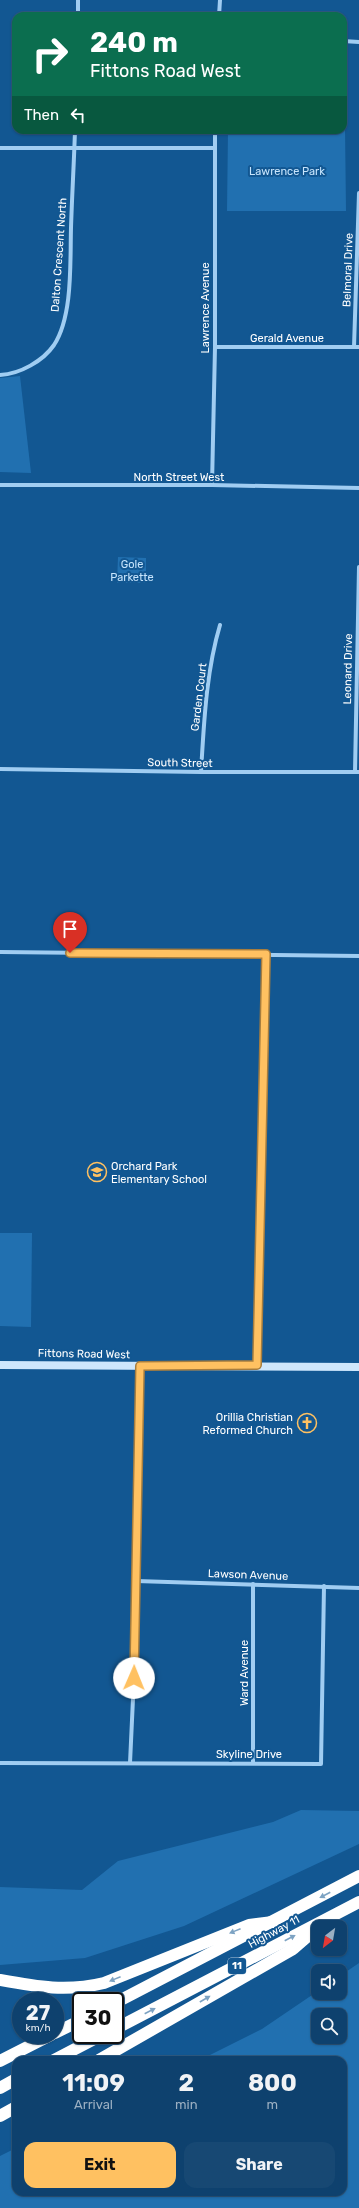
<!DOCTYPE html>
<style>
:root{--surface:#0e416e;--page:#174873;--text:#f1f3f6;--muted:#9bafc2;--line:#2e5a81;--accent:#ffc161}
body{margin:0;font-family:Rubik,sans-serif;background:var(--page);color:var(--text);height:100vh;display:flex;flex-direction:column;font-size:15px;white-space:nowrap}
*{box-sizing:border-box;margin:0}
p{font-size:13px;color:var(--muted)}
.icon{flex:none;width:22px;height:22px;fill:none;stroke:currentColor;stroke-width:2;stroke-linecap:round;stroke-linejoin:round}
.map{position:relative;flex:1;overflow:hidden}
.side{position:absolute;left:12px;top:2056px;width:335px;height:140px;display:flex;flex-direction:column;background:var(--surface);border-radius:12px;box-shadow:0 1px 3px #0004,0 0 0 1px var(--line)}
.side>*{flex:none}
.guide{position:absolute;left:12px;top:12px;width:335px;height:122px;border-radius:12px;box-shadow:0 1px 3px #0004,0 0 0 1px var(--line);background:#0b6e4f;color:#fff;overflow:hidden}
.needle{width:26px;rotate:211deg}
.tools{position:absolute;left:311px;top:1920px;display:grid;gap:8px}
.tools a{display:grid;place-items:center;width:36px;height:36px;border-radius:8px;background:var(--surface);box-shadow:0 1px 3px #0004,0 0 0 1px var(--line);font-size:20px}
.speed{position:absolute;left:12px;top:1992px;display:flex;gap:8px;font-size:20px;font-weight:700;text-align:center}
.speed>*{display:grid;place-content:center;width:52px;height:52px;border-radius:50%;background:var(--surface);box-shadow:0 1px 3px #0004,0 0 0 1px var(--line);line-height:1}
.speed small{font-size:10px;font-weight:400}
.speed .limit{border:2px solid #111;border-radius:6px;background:#fff;color:#111}
.pin{position:absolute;display:grid;place-items:center;width:34px;height:34px;color:#fff;margin:-41px -17px;border-radius:50% 50% 50% 0;rotate:-45deg;box-shadow:0 0 4px #0007}
.pin .icon{rotate:45deg}
.me{position:absolute;width:44px;margin:-22px;rotate:1deg;stroke-linejoin:round;filter:drop-shadow(0 0 3px #0008)}
.turn{display:flex;align-items:center;gap:14px;height:84px;padding:0 12px;font-size:18px}
.turn .icon{width:52px;height:52px;stroke-width:2.5}
.turn b{display:block;font-size:28px;line-height:34px}
.then{display:flex;align-items:center;height:38px;padding:0 12px;background:#0003;gap:8px;font-size:15px}
.eta{display:flex;justify-content:space-evenly;align-items:center;height:68px;text-align:center}
.eta b{font-size:24px;font-weight:700;line-height:28px}
.primary-button{display:flex;gap:8px;margin-top:auto;padding:8px 12px}
.primary-button a{flex:1;height:46px;border-radius:12px;background:var(--accent);color:#111;font-size:16px;font-weight:700;line-height:46px;text-align:center}
.primary-button a+a{background:var(--page);color:var(--text)}
.map>svg:first-child{display:block}
.green{fill:#2170b0;fill-rule:evenodd}
.lines{fill:none;stroke-linecap:round;stroke-linejoin:round}
.street{stroke:#a0cdf2;stroke-width:4}
.secondary{stroke:#cfe7fc;stroke-width:8}
.highway{stroke:#fff;stroke-width:12}
.oneway{fill:#7da3c3}
.route-casing{stroke:#a67d3f;stroke-width:10}
.route{stroke:#ffc161;stroke-width:7}
.labels{text-anchor:middle;dominant-baseline:central;stroke-width:4;stroke-linejoin:round;paint-order:stroke}
.shield{fill:#125792;stroke:#b8cdde;stroke-width:1}
.shield-label{font-size:10px;font-weight:bold;fill:#fff}
.park-label{font-size:11px;fill:#c7e5fd;stroke:#125792}
.street-label{font-size:11px;fill:#fff;stroke:#125792}
.poi-label{font-size:11px;fill:#fff;stroke:#125792;text-anchor:start}
</style>
<div class="map">
<svg width="359" height="2208" viewBox="0 0 359 2208">
<rect width="100%" height="100%" fill="#125792"/>
<g class="green">
<polygon points="343,127 345,127 346,211 227,211 228,130 343,130"/>
<polygon points="20,376 31,473 0,472 0,378"/>
<polygon points="118,557 146,558 146,583 117,583"/>
<polygon points="0,1233 32,1233 31,1327 0,1326"/>
<polygon points="301,1810 359,1811 359,1844 184,1926 85,1958 0,1965 0,1887 82,1890 118,1861 273,1822"/>
<path d="M359,1963V2208H0V2156L16,2148V2192H343V2060H200L262,2029L318,1991V1993H340V1976ZM318,2015H340V2037H318Z"/>
</g>
<g class="lines">
<g class="street">
<polyline points="78,16 78,0"/>
<polyline points="219,16 220,0"/>
<polyline points="343,41 359,42"/>
<polyline points="0,148 214,148"/>
<polyline points="215,347 359,347"/>
<polyline points="354,347 359,193"/>
<path d="M0,375C20,374 43,361 54,345C73,316 70,262 71,228C72,195 74,163 75,130"/>
<polyline points="0,485 212,485 359,488"/>
<polyline points="212,485 215,347 215,130"/>
<polyline points="0,769 201,772 359,772"/>
<path d="M201,772C204,723 206,672 220,625"/>
<polyline points="355,772 359,567"/>
<polyline points="0,952 359,956"/>
<polyline points="257,1365 266,954"/>
<polyline points="136,1581 359,1588"/>
<polyline points="253,1584 253,1763"/>
<polyline points="0,1763 321,1764 324,1586"/>
<polyline points="130,1763 134,1677 140,1366"/>
</g>
<polyline class="secondary" points="0,1365 359,1367"/>
<g class="highway">
<path d="M0,1980C38,1987 67,1992 104,1983L249,1925L273,1922"/>
<polyline points="115,2003 359,1876"/>
<polyline points="115,2029 359,1902"/>
<polyline points="55,2033 81,2020"/>
<polyline points="54,2060 102,2035"/>
<polyline points="99,2060 293,1949 316,1929"/>
<polyline points="0,2061 51,2035"/>
<polyline points="0,2088 16,2079"/>
<polyline points="0,2116 16,2107"/>
</g>
</g>
<defs><path id="oneway-solid" d="M-6-.8H1V-3.2L6.5 0L1 3.2V.8H-6Z"/></defs>
<g class="oneway">
<use href="#oneway-solid" transform="translate(325 1895) rotate(152)"/>
<use href="#oneway-solid" transform="translate(235 1931) rotate(158)"/>
<use href="#oneway-solid" transform="translate(290 1938) rotate(-28)"/>
<use href="#oneway-solid" transform="translate(115 1979) rotate(158)"/>
<use href="#oneway-solid" transform="translate(205 1999) rotate(-30)"/>
<use href="#oneway-solid" transform="translate(150 2011) rotate(-27)"/>
</g>
<g class="lines">
<g class="route-casing">
<polyline id="route" points="70,953 266,954 257,1365 140,1366 134,1678"/>
</g>
<use href="#route" class="route"/>
</g>
<defs>
<g id="school-ring" transform="scale(1)"><circle r="9.5" fill="#125792" stroke="#ffc161" stroke-width="1.5"/><path d="M0-5L7-2L0 1L-7-2ZM-4 1L0 2.5L4 1V4Q0 6-4 4Z" fill="#ffc161"/></g>
<g id="church-ring" transform="scale(1)"><circle r="9.5" fill="#125792" stroke="#ffc161" stroke-width="1.5"/><path d="M-1.2-6h2.4v3.5h3.3v2.4h-3.3V6h-2.4V-.1h-3.3v-2.4h3.3Z" fill="#ffc161"/></g>
</defs>
<g fill-rule="evenodd">
<use href="#school-ring" x="97" y="1172"/>
<use href="#church-ring" x="307" y="1423"/>
</g>
<g class="labels">
<rect class="shield" x="228" y="1958" width="18" height="16" rx="3"/>
<g class="shield-label">
<text x="237" y="1966">11</text>
</g>
<g class="park-label">
<text x="287" y="171">Lawrence Park</text>
<text x="132" y="564">Gole<tspan x="132" dy="13">Parkette</tspan></text>
</g>
<g class="street-label">
<text transform="translate(59 255) rotate(-86)">Dalton Crescent North</text>
<text transform="translate(348 270) rotate(-88)">Belmoral Drive</text>
<text transform="translate(205 308) rotate(-90)">Lawrence Avenue</text>
<text x="287" y="338">Gerald Avenue</text>
<text x="179" y="477">North Street West</text>
<text transform="translate(348 669) rotate(-89)">Leonard Drive</text>
<text transform="translate(199 697) rotate(-83)">Garden Court</text>
<text transform="translate(180 763) rotate(1)">South Street</text>
<text transform="translate(84 1354) rotate(1)">Fittons Road West</text>
<text transform="translate(248 1575) rotate(2)">Lawson Avenue</text>
<text transform="translate(244 1673) rotate(-90)">Ward Avenue</text>
<text x="249" y="1754">Skyline Drive</text>
<text transform="translate(274 1932) rotate(-28)">Highway 11</text>
</g>
<g class="poi-label">
<text x="111" y="1166">Orchard Park<tspan x="111" dy="13">Elementary School</tspan></text>
<text x="293" y="1417" text-anchor="end">Orillia Christian<tspan x="293" dy="13">Reformed Church</tspan></text>
</g>
</g>
</svg>
<div class="tools">
<a><svg class="needle" viewBox="-14 -14 28 28"><path d="M0-13l5 13h-10z" fill="#e53935"/><path d="M0 13l5-13h-10z" fill="#9bafc2"/></svg></a>
<a><svg class="icon" aria-label="sound" viewBox="0 0 24 24"><path d="M4 9h4l5-4v14l-5-4H4zM17 9q2 3 0 6"/></svg></a>
<a><svg class="icon" aria-label="search" viewBox="0 0 24 24"><circle cx="10" cy="10" r="6"/><path d="M15 15l6 6"/></svg></a>
</div>
<div class="speed"><div>27<small>km/h</small></div><div class="limit">30</div></div>
<div class="pin" style="left:70px;top:953px;background:#d93025"><svg class="icon" aria-label="arrive" viewBox="0 0 24 24"><path d="M6 21V4h12l-3 4 3 4H6"/></svg></div>
<svg class="me" style="left:134px;top:1678px" viewBox="-20 -20 40 40"><circle r="19" fill="#fff"/><path d="M0-13L10 11 0 6-10 11z" fill="#ffc161"/></svg>
<div class="guide">
<div class="turn"><svg class="icon" aria-label="right" viewBox="0 0 24 24"><path d="M7 20v-9h11M14 6l5 5-5 5"/></svg><div><b>240 m</b>Fittons Road West</div></div>
<div class="then">Then<svg class="icon" aria-label="left" viewBox="0 0 24 24"><path d="M17 20v-9H6M10 6l-5 5 5 5"/></svg></div>
</div>
<section class="side">
<div class="eta">
<div><b>11:09</b><p>Arrival</p></div>
<div><b>2</b><p>min</p></div>
<div><b>800</b><p>m</p></div>
</div>
<div class="primary-button"><a>Exit</a><a>Share</a></div>
</section>
</div>
